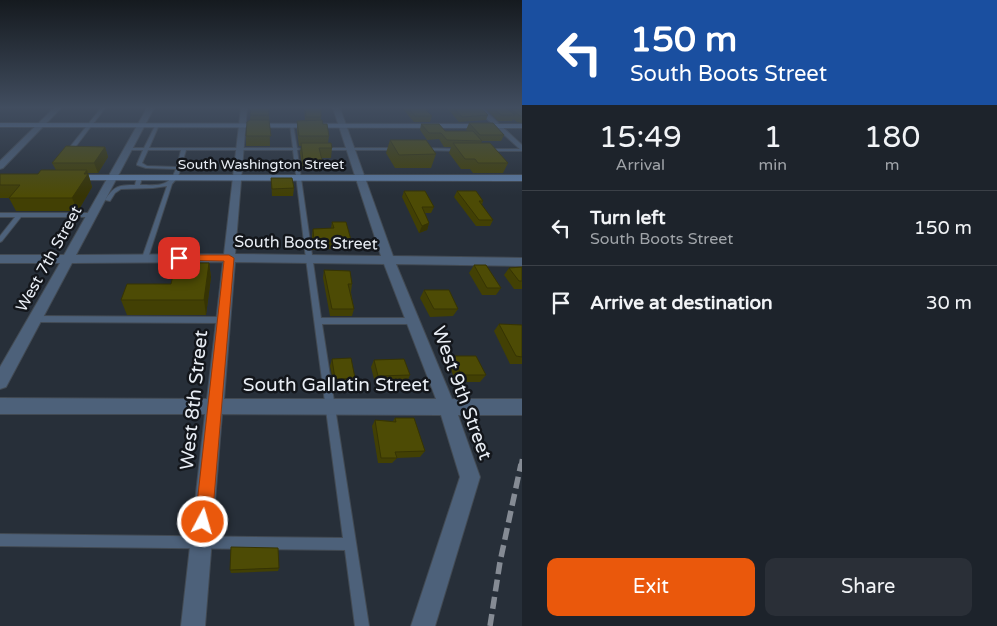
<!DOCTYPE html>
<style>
:root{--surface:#1d232b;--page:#2a2f37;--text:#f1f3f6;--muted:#a0a4a9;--line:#3b4047;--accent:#ea580c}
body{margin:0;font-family:"Varela Round",sans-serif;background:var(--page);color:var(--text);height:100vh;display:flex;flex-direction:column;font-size:19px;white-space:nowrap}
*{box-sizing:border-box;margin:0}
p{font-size:16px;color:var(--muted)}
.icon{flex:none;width:28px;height:28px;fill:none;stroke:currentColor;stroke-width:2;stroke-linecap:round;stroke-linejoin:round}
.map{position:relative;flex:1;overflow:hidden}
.side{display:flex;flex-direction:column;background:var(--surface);width:475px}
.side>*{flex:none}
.top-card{background:#1a4fa0;color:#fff;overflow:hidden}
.pin{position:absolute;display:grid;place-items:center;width:42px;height:42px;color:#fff;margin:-21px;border-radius:10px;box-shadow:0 2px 8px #0006}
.me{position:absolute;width:55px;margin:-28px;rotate:6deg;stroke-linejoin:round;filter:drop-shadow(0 0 4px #0008)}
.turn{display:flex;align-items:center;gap:18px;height:105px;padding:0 25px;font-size:22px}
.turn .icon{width:65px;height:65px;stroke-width:2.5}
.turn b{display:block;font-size:35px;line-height:42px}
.eta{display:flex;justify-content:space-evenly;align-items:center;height:85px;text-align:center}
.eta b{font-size:30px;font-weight:600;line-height:35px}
.action{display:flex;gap:10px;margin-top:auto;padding:10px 25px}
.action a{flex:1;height:58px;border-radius:10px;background:var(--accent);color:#fff;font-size:20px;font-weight:600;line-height:58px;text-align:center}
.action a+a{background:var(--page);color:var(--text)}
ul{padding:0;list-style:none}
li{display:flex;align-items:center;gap:15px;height:75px;padding:0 25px;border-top:1px solid var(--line)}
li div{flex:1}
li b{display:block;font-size:19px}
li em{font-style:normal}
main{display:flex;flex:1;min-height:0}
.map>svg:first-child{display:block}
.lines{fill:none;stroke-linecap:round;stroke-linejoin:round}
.service-casing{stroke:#424a53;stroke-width:2}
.minor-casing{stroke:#424a53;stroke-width:2}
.secondary-casing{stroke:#424a53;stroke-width:2}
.service{fill:#4d617a;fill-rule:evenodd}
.minor{fill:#4d617a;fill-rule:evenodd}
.secondary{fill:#5d7ca4;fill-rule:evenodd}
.rail-far1{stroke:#858b94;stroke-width:4.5;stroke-dasharray:9 4.5;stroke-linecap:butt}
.rail{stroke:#858b94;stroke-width:5.5;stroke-dasharray:12 5.5;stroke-linecap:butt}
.wall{fill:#424004}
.shaded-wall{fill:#363404}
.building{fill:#4d4b05;stroke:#363404}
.route{fill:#ea580c;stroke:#983908}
.labels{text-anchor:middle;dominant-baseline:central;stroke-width:5;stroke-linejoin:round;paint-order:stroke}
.far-street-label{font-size:14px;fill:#e9eef5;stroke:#13161b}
.street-label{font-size:16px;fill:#e9eef5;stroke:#13161b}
.near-street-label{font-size:19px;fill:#e9eef5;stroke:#13161b}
</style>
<main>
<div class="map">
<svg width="522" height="626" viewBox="0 0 522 626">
<rect width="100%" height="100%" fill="#272f39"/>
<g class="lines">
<g class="service-casing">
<g id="service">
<polygon points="101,108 105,108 70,154 66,154 66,152"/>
<polygon points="519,108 522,108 522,110"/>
<path d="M156,124L159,125L149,148H293L290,125L293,124L297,148L300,149L297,150L321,318H413L416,319L417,321L416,323L413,324H322L369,626H355L345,550L0,546V534L343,538L306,259L293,150H186L178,177L172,184L148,258L145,260L142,258L167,186L153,188L121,189L115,193L110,201L105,200C114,186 119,185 135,185L137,177L142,178L140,185C157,185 169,188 176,169L146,168L137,165V164L143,150H128L126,149L128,148H144ZM148,150H181L177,167L147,166L142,163Z"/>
<polygon points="320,148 398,148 400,149 398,150 320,150"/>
<polygon points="422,148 460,149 462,150 460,151 424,150 422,150"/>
<rect x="485" y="149" width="37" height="2"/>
<polygon points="0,213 91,213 94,215 91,217 21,217 2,241 0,242 0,236 15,217 0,217"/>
<polygon points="34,316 223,317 226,318 227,320 226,322 223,323 34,322 31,321 30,319 31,317"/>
</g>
</g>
<g class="minor-casing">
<g id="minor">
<polygon points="54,108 61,108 3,168 0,169 0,161"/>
<path d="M147,108H154L76,255L224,254L241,108H247L235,254L381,256L333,108H340L393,256L522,258V266L396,264L452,399H522V415H458L480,477L435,626H411L460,477L441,415L222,414L205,626H181L205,414H0V398L207,399L223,262L72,263L6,387L0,389V367L60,263H0V255H64ZM235,262L384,264L436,399H224Z"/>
<polygon points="475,108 482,108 522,145 522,151"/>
</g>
</g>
<g class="secondary-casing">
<g id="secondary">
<polygon points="0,123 522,124 522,128 0,127"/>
<polygon points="71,175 522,175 522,181 68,180 66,178"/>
</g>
</g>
<use href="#service" class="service"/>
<use href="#minor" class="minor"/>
<use href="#secondary" class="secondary"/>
<polyline class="rail-far1" points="521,465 522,459"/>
<polyline class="rail" points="490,626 500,562 521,464"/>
</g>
<g class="wall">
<polygon points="251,108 269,108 270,146 246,146 246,136 250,120"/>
<polygon points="304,108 321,108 321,120 329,136 328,143 332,148 331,158 322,158 322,160 321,170 303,170 300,153 301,146 299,146 297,130 297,121 305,120"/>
<polygon points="402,108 427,108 428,110 428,112 432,116 430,122 414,122"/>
<polygon points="447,108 481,108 488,115 486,120 459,122"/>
<polygon points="485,108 506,108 510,112 511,109 522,109 522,123 517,122 513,119 512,121 498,121"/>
<polygon points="469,123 504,135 501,141 482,141 481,143 508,163 503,173 473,173 470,169 461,169 449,153 451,147 444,147 439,139 427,140 420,130 421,124 445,131 468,131 466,130"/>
<polygon points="390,140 436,154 431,168 395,168 386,153"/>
<polygon points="105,147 108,157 98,173 88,173 92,187 78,211 16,211 9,198 0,198 0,174 38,174 56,170 52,163"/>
<polygon points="271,178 294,188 293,196 272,196"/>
<polygon points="404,191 434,207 431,213 425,213 429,223 427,230 419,233 402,197"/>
<polygon points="457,191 483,201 482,205 493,220 490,226 476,226 454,197"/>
<polygon points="332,222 351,240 350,248 313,250 312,236 313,229 331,228"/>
<polygon points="209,263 211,277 206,315 127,315 121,300 171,284"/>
<polygon points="474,265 501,288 496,295 482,295 469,273"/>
<polygon points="522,267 522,289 514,289 504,275 509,268"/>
<polygon points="324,270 352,284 351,292 354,309 352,316 330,316 323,278"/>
<polygon points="424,290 458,309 453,316 430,317 420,298"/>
<polygon points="499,324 522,325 522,364 510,364 494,331"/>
<polygon points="453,356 486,375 480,382 456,382 448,363"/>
<polygon points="332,359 355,378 352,385 334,386 330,366"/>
<polygon points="374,360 410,375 407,382 375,383 371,367"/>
<polygon points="395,418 425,451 420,457 397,458 392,463 378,463 372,426 375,420 393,421"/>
<polygon points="279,568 278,571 231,573 230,570"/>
</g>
<g class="shaded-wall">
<polygon points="105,147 108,157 98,173 94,163"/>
<polygon points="87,170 92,187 78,211 72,198"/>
<polygon points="429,223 427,230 419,233 422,226"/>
<polygon points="209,263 211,277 206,315 204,300"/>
</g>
<g class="building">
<polygon points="251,108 269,108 269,115 250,115"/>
<polygon points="305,108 321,108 321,117 306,117"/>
<polygon points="408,108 427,108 428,110 426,110 432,116 415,116"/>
<polygon points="454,108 481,108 488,115 462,117"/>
<polygon points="493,108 506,108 515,115 501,115"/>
<polygon points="511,109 522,109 522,116 520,116"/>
<polygon points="250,120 269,120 271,136 246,136 247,122"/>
<polygon points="322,120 323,124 327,124 329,136 299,136 297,121"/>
<polygon points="469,123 493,123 504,135 480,135"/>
<polygon points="421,124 439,124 445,131 473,131 482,141 447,140 441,133 429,133"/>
<polygon points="390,140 426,140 436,154 399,155"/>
<polygon points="301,143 331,143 332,148 319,148 322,160 303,160"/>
<polygon points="453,143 490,143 508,163 478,163 475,159 465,159"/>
<polygon points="66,146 105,147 94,163 52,163"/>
<polygon points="41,170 87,170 84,174 88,174 72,198 9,198 20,185 0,185 0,174 38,174"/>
<polygon points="271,178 292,178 294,188 272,189"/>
<polygon points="404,191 425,191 434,207 422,207 429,223 422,226"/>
<polygon points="457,191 476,191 483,201 479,201 493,220 479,220"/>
<polygon points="332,222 346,222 351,240 314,242 313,229 334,228"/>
<polygon points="176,263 209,263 204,300 121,300 127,284 171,284"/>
<polygon points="474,265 486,265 501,288 487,288"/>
<polygon points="522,267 522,281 519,281 509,268"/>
<polygon points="324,270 350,271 352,284 348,284 354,309 332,309"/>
<polygon points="424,290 449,290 458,309 434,309"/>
<polygon points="499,324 522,325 522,357 516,356"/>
<polygon points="453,356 476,356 486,375 461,375"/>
<polygon points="351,358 355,378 335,379 332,359"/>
<polygon points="404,359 410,375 378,376 374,360"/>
<polygon points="395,418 414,418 425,451 395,452 397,458 381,458 375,420 396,422"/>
<polygon points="231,547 278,548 279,568 230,570"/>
</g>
<linearGradient id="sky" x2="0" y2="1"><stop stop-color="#151a1f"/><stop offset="0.55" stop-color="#414d5f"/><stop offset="1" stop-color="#414d5f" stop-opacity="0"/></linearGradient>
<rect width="522" height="196" fill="url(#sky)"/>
<polygon class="route" points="179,255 229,255 234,258 212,522 209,528 203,530 197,528 195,522 224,261 175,260 175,256"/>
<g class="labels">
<g class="far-street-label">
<text x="261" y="164">South Washington Street</text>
</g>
<g class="street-label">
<text transform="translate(306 243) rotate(1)">South Boots Street</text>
<text transform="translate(49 259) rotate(-61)">West 7th Street</text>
</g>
<g class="near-street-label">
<text x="336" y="385">South Gallatin Street</text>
<text transform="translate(462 393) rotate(70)">West 9th Street</text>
<text transform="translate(194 400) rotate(-84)">West 8th Street</text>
</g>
</g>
</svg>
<div class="pin" style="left:179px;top:258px;background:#d93025"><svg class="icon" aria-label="arrive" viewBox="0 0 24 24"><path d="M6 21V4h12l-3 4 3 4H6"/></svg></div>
<svg class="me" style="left:203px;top:522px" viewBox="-20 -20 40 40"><circle r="17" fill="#ea580c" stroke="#fff" stroke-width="3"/><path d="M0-11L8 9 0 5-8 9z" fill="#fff"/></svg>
</div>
<section class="side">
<div class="top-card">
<div class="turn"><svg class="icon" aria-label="left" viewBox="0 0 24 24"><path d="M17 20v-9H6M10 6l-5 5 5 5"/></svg><div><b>150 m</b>South Boots Street</div></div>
</div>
<div class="eta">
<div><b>15:49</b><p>Arrival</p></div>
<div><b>1</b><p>min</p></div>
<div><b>180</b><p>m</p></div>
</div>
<ul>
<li><svg class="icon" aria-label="left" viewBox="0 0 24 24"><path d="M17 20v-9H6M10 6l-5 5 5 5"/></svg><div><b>Turn left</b><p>South Boots Street</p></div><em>150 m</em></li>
<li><svg class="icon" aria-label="arrive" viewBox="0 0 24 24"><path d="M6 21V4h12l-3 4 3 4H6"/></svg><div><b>Arrive at destination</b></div><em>30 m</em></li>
</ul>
<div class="action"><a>Exit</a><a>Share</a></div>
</section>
</main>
